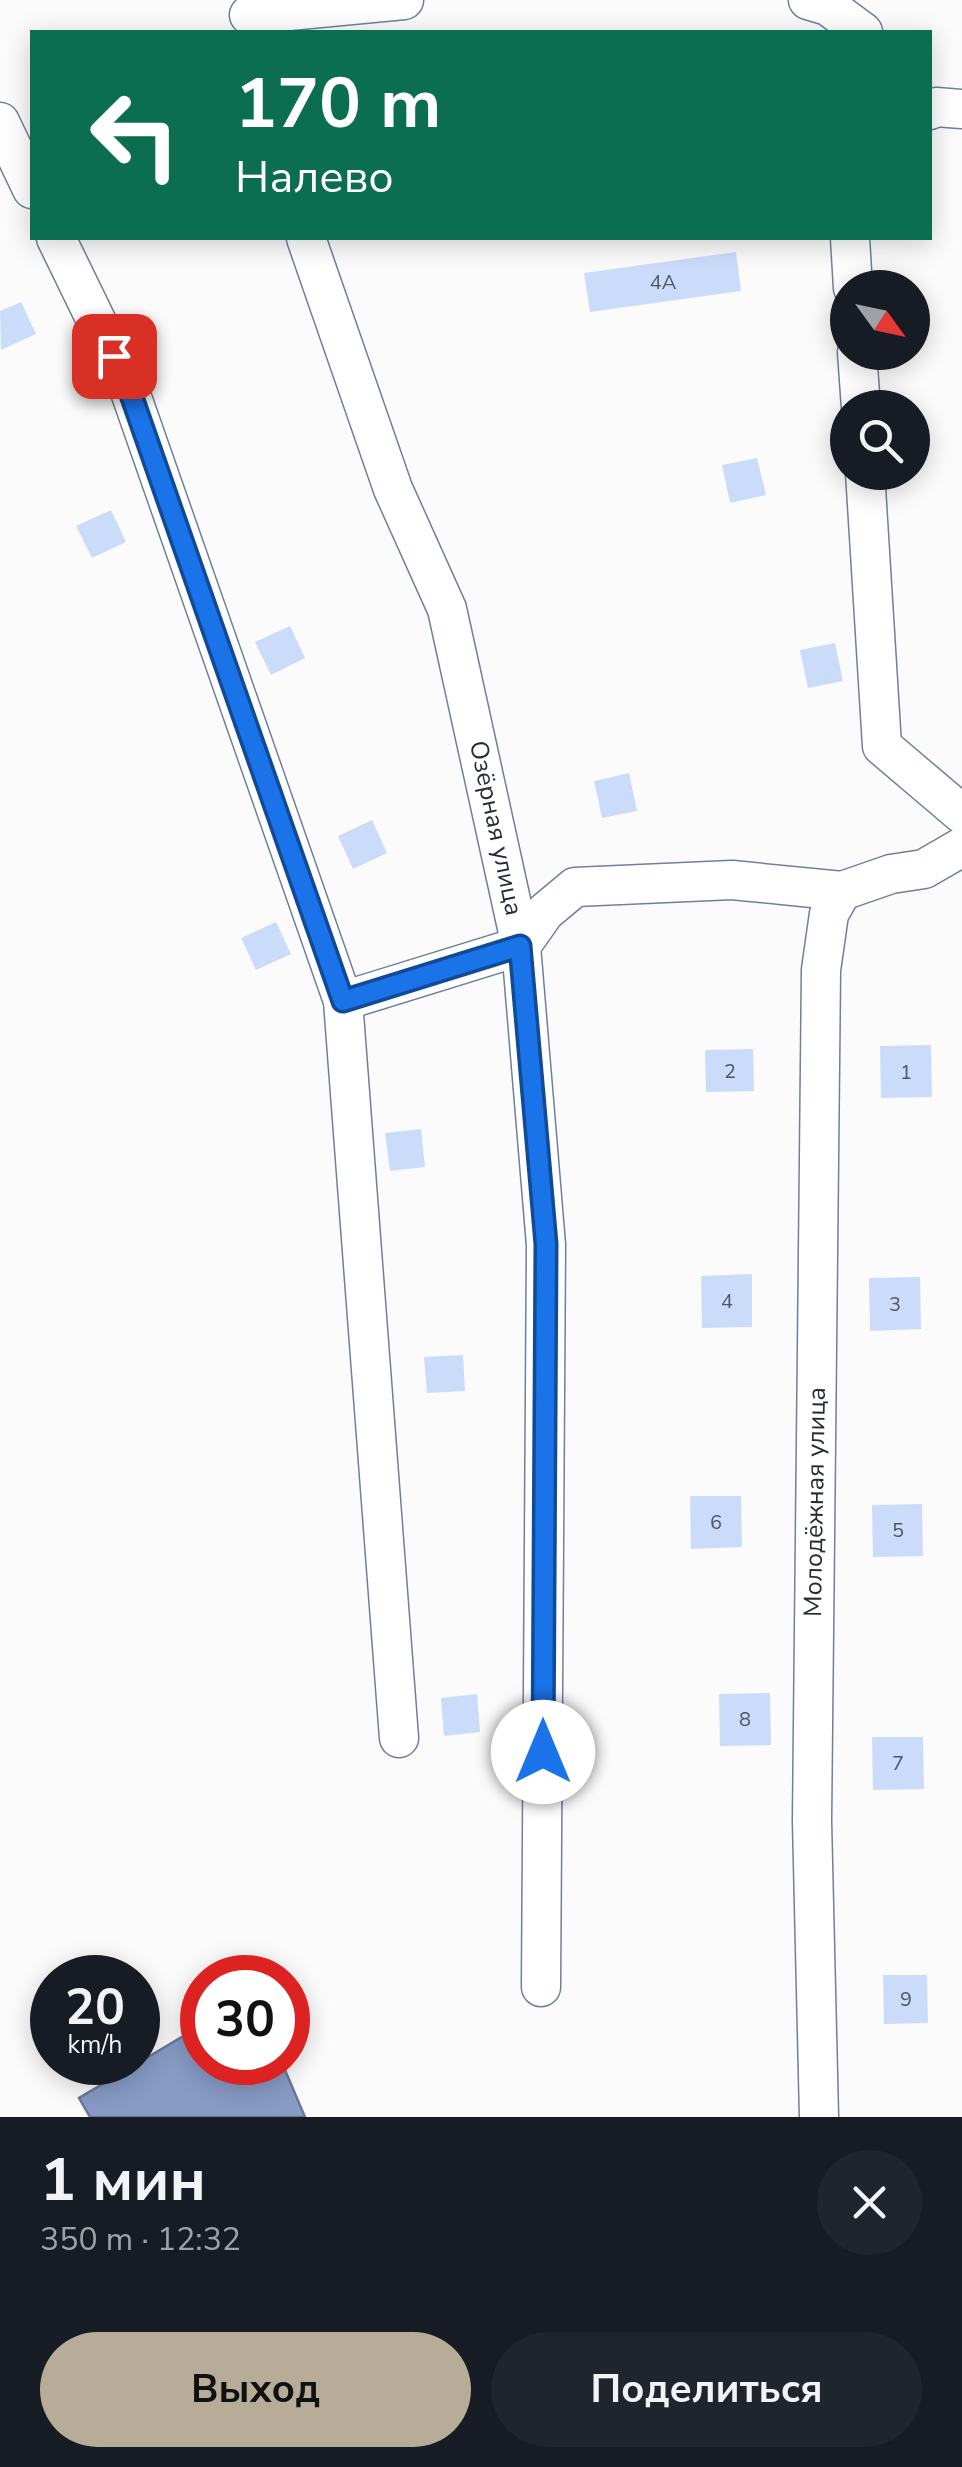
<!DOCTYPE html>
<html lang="ru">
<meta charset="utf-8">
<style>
:root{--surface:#171b24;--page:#20242c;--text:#f1f3f6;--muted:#9ea1a6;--accent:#b6ac98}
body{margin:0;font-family:"Nunito Sans",sans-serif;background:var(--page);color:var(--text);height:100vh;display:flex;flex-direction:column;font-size:38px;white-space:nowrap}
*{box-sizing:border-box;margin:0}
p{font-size:32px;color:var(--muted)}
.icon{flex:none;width:55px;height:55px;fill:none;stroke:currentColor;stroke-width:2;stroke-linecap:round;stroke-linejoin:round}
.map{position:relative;height:2117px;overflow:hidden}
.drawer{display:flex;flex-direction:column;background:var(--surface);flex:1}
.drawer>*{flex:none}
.top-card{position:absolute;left:30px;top:30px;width:902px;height:210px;border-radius:0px;box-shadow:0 5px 25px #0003;background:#0b6e4f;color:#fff;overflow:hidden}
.needle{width:65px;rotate:123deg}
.buttons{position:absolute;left:830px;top:270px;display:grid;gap:20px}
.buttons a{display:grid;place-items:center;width:100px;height:100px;border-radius:50%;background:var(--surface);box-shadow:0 5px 25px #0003;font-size:50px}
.speed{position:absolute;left:30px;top:1955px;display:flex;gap:20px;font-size:50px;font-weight:700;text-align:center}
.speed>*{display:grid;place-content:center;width:130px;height:130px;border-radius:50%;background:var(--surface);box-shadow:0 5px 25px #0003;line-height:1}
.speed small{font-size:25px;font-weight:400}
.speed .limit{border:15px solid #d22;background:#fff;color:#111}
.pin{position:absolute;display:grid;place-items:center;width:85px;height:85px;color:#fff;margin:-42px;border-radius:20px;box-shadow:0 5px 15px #0006}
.me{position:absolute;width:110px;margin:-55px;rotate:0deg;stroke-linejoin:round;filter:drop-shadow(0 0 8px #0008)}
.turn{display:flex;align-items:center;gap:35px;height:210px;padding:0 40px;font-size:45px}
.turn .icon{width:130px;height:130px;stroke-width:2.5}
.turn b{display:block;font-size:70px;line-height:85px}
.round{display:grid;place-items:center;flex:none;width:105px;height:105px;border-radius:52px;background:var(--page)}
.head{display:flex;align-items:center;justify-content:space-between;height:170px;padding:0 40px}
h1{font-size:60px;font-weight:700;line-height:75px}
.action{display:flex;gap:20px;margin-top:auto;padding:20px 40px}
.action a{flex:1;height:115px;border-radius:60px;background:var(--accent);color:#111;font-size:40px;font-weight:700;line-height:115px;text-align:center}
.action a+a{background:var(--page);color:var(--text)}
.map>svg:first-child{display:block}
.water{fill:#879bc5;stroke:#6a799a;stroke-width:2.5}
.building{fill:#cbdbfa}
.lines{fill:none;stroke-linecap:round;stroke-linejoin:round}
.street-casing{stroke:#717f9b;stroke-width:41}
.street{stroke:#fff;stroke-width:38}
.route-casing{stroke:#114b97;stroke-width:25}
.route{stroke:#1a73e8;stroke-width:18}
.labels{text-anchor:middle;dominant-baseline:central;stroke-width:8;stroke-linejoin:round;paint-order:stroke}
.number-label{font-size:20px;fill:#4e5667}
.street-label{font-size:25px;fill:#252a36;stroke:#fff}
</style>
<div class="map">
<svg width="962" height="2117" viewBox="0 0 962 2117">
<rect width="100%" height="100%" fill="#fbfbfb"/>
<polygon class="water" points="202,2025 202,2062 282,2063 305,2117 90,2117 79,2098"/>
<g class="building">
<polygon points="736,252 741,291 590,312 584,273"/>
<polygon points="21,302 36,334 1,350 0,311"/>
<polygon points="757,458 766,495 730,503 722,465"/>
<polygon points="111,510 126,542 92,558 76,526"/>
<polygon points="290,626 305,658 271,675 255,642"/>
<polygon points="835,643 843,681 808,688 800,650"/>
<polygon points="629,773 637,811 602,818 594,781"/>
<polygon points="372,820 387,853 353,869 338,836"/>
<polygon points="276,922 291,954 256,970 241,938"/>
<polygon points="931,1045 932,1097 881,1098 880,1046"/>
<polygon points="753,1049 754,1091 706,1092 705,1050"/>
<polygon points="421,1129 425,1167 390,1171 385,1133"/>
<polygon points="752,1274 752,1327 702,1328 701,1276"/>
<polygon points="920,1277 921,1329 870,1331 869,1278"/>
<polygon points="463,1355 465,1391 427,1393 424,1357"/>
<polygon points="690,1496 741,1496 742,1547 691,1549"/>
<polygon points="922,1504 923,1556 873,1557 872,1505"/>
<polygon points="770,1693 771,1745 720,1746 719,1694"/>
<polygon points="477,1694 480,1732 444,1736 441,1698"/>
<polygon points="872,1737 923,1737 924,1789 873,1790"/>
<polygon points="883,1975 927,1975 928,2023 884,2024"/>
</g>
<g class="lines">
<g class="street-casing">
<g id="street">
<polyline points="808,0 828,6 863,32"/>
<polyline points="249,15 404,0"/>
<polyline points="930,110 936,107 962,109"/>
<polyline points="0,122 32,189"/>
<polyline points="56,238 128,386 343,1001 399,1738"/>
<polyline points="306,238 393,489 447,609 521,946 546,1245 541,1987"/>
<polyline points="850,238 853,288"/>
<polyline points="857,352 861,408"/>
<polyline points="865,472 882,746 962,814"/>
<polyline points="343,1001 521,946 545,912 575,887 732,880 842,891 891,874 924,869 962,847"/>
<polyline points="819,2117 812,1821 821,970 829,914 842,891"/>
</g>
</g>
<use href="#street" class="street"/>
</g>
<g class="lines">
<g class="route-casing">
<polyline id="route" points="114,356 128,386 343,1001 520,946 546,1244 543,1752"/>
</g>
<use href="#route" class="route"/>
</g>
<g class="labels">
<g class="number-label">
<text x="663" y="282">4А</text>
<text x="730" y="1071">2</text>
<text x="906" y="1072">1</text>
<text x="727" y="1301">4</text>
<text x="895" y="1304">3</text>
<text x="716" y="1522">6</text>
<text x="898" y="1530">5</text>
<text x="745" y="1719">8</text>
<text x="898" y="1763">7</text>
<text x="906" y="1999">9</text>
</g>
<g class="street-label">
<text transform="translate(496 828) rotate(78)">Озёрная улица</text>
<text transform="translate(815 1502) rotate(-89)">Молодёжная улица</text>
</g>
</g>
</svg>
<div class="buttons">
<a><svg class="needle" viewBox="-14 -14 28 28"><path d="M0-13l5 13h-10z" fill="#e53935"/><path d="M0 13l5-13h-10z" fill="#9ea1a6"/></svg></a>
<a><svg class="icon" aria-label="search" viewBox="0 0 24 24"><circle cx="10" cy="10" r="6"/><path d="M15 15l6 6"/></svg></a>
</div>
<div class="speed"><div>20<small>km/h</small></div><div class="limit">30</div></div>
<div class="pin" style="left:114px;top:356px;background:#d93025"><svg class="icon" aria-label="arrive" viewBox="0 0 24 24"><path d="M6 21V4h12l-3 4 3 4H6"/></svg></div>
<svg class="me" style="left:543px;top:1752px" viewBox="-20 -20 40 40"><circle r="19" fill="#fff"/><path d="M0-13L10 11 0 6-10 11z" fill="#1a73e8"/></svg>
<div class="top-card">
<div class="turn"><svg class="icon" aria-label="left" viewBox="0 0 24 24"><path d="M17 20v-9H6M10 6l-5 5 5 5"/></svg><div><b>170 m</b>Налево</div></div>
</div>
</div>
<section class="drawer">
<div class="head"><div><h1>1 мин</h1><p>350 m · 12:32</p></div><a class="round"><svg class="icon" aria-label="close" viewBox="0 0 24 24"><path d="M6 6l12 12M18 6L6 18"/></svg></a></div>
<div class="action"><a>Выход</a><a>Поделиться</a></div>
</section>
